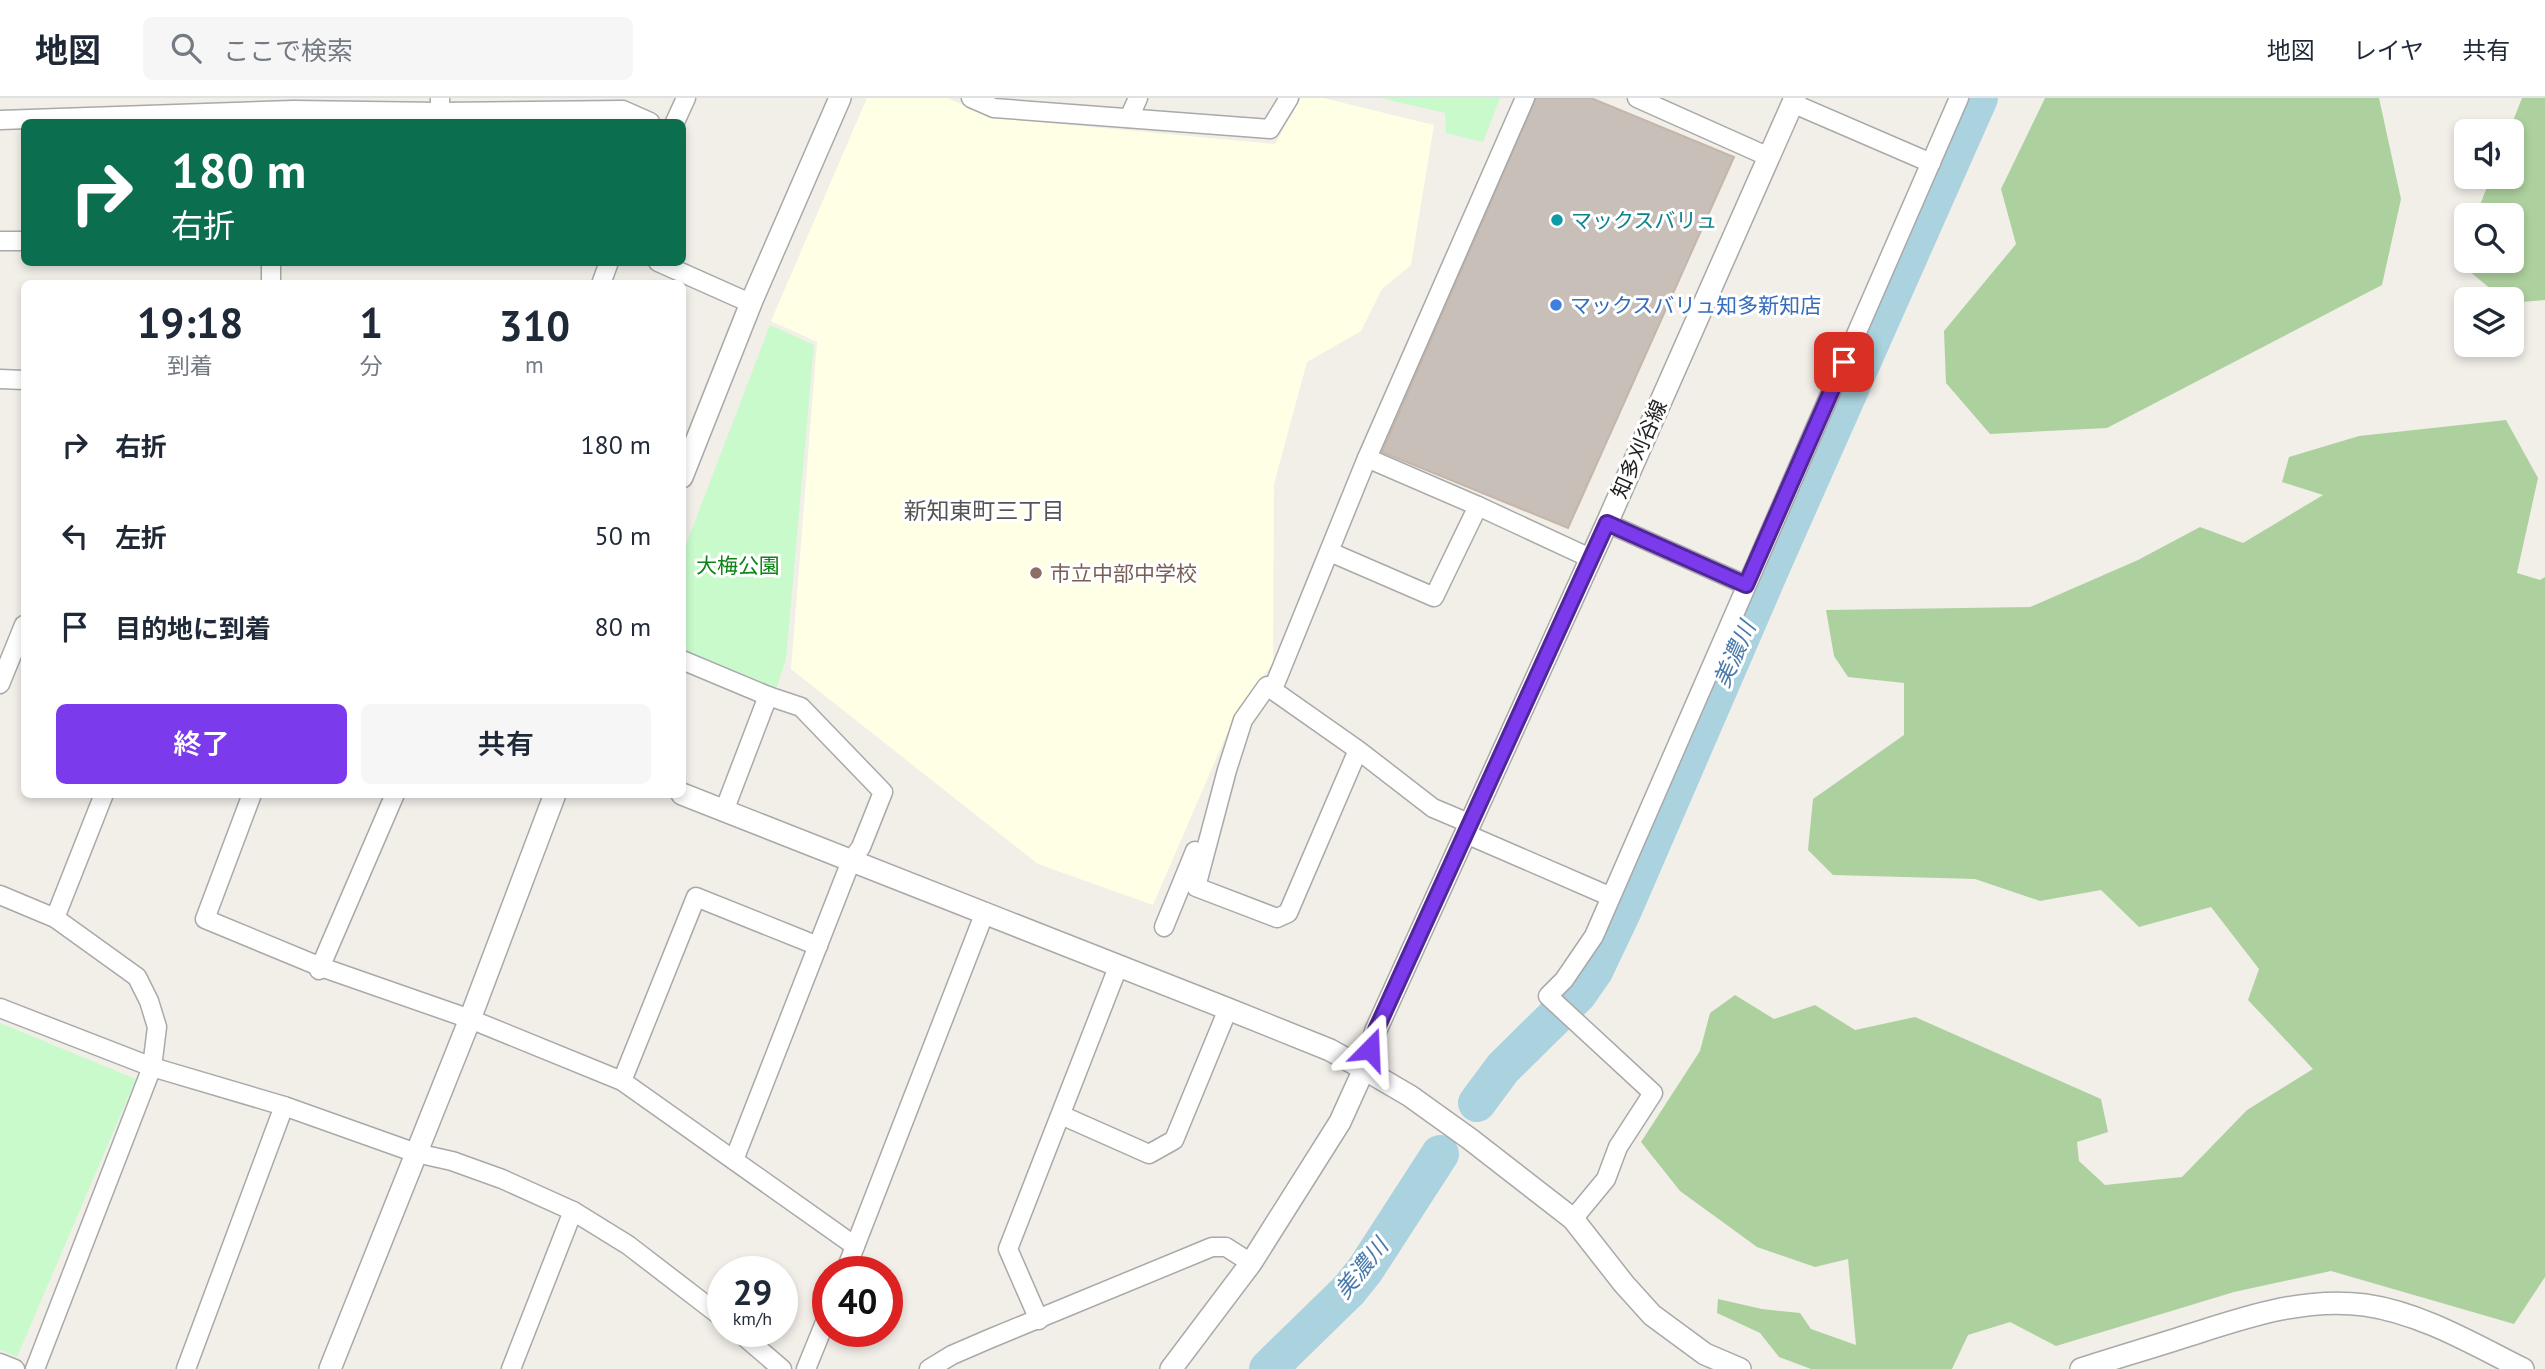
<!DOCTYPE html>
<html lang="ja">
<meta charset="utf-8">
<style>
:root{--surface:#fff;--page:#f6f6f7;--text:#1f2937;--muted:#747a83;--line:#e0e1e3;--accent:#7c3aed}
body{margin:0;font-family:"PT Sans","Noto Sans JP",sans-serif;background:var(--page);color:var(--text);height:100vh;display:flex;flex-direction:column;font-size:26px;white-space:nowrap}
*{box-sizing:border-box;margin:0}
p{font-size:23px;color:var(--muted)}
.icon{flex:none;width:38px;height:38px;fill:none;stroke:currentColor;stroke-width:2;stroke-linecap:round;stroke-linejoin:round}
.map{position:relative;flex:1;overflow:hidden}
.panel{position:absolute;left:21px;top:182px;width:665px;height:518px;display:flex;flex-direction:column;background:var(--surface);border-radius:10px;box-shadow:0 4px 10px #0003}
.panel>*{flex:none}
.guide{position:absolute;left:21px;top:21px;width:665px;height:147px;border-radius:10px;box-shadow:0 4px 10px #0003;background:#0b6e4f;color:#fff;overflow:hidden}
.controls{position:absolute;left:2454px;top:21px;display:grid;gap:14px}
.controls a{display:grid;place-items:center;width:70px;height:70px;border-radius:10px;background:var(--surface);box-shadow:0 4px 10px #0003;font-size:35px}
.speed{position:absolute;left:707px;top:1158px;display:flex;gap:14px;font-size:35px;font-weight:700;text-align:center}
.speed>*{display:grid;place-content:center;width:91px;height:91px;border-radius:50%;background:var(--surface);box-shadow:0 4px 10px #0003;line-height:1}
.speed small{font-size:18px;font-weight:400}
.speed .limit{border:10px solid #d22;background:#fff;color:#111}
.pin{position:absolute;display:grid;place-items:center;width:60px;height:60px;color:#fff;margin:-30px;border-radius:14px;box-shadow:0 4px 10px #0006}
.me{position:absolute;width:77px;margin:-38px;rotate:21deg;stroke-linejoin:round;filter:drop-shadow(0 0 5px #0008)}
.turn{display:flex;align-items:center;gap:24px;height:147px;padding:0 35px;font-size:32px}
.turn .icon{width:91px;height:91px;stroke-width:2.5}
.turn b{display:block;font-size:49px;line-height:60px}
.eta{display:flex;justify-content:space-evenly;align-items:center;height:119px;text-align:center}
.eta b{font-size:42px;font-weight:600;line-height:49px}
.cta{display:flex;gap:14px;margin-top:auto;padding:14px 35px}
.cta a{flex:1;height:80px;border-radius:10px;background:var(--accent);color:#fff;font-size:28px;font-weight:600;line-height:80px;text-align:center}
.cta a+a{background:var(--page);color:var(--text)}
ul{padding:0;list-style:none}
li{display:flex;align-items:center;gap:21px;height:91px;padding:0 35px}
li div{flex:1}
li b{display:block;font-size:26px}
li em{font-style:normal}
header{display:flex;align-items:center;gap:42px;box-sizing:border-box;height:98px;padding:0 35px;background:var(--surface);border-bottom:2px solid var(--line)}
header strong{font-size:33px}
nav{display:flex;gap:38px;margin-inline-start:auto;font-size:24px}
.search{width:490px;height:63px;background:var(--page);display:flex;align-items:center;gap:18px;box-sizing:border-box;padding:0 24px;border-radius:10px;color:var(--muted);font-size:26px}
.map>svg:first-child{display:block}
.education{fill:#ffffe5}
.forest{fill:#add19e}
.park{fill:#c8facc}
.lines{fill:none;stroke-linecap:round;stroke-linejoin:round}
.river{stroke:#aad3df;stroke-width:38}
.building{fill:#c7bfb8;stroke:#c4b6ab;stroke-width:2}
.minor-casing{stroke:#a9a9a9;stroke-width:21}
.tertiary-casing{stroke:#a9a9a9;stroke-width:24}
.minor{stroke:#fff;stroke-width:18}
.tertiary{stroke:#fff;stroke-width:21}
.route-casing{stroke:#51269a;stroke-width:18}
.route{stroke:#7c3aed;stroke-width:12}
.culture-dot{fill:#0f9aa8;stroke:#fff;stroke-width:2.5}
.shop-dot{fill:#3f7fe0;stroke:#fff;stroke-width:2.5}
.education-dot{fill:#8d6e63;stroke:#fff;stroke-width:2.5}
.labels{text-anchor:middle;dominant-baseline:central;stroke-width:6;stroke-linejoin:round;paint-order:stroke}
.culture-label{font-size:21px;fill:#0d838f;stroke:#fff;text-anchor:start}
.shop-label{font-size:21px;fill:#366cbe;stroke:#fff;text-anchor:start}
.street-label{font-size:21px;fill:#222;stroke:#fff}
.park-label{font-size:21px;fill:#0c8416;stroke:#fff}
.education-label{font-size:21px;fill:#785e54;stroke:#fff;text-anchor:start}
.neighbourhood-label{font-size:23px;fill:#555;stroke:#fff}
.water-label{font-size:23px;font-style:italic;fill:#4a7aab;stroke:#fff}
</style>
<header>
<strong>地図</strong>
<div class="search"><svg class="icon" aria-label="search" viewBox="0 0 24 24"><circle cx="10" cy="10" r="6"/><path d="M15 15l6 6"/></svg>ここで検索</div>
<nav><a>地図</a><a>レイヤ</a><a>共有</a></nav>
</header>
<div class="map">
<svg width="2545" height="1271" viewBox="0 0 2545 1271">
<rect width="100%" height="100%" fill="#f2efe9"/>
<polygon class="education" points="867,0 947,0 993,20 1275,46 1301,0 1323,0 1434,27 1411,167 1382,191 1361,233 1307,264 1274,386 1273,565 1238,610 1153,807 1038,766 791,571 817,244 771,223"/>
<g class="forest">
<polygon points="2045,0 2379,0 2401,101 2382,187 2107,330 1990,336 1946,285 1944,233 2016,146 2001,91"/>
<polygon points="2522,0 2545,0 2545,202 2511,205 2511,201 2503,201 2458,164 2466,143 2466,163 2511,163 2511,117 2476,117 2491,79 2511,79 2511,33 2509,33"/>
<polygon points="2506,322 2538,380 2517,475 2540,482 2545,479 2545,1179 2514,1226 2331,1173 2234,1194 2056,1248 2010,1224 1968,1237 1952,1271 1811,1271 1779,1259 1760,1235 1717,1215 1718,1201 1762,1211 1800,1215 1811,1231 1856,1247 1848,1161 1815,1169 1757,1149 1680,1093 1641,1044 1700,953 1710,915 1735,897 1774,921 1815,907 1855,932 1915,919 2101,1001 2108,1034 2077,1044 2079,1063 2105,1087 2182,1079 2247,1012 2313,971 2248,902 2259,871 2211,809 2139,829 2101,792 2040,803 1975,781 1833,777 1808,752 1813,701 1904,637 1904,585 1848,579 1834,558 1826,512 2030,509 2138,462 2200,429 2243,445 2323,397 2282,384 2289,359 2359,338"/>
</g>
<g class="park">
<polygon points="1381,0 1500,0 1483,44 1446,35 1445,15"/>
<polygon points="770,227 814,247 786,561 776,591 683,553 682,457"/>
<polygon points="0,925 136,981 17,1259 0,1252"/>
</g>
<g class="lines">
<g class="river">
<polyline points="1477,1005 1503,970 1578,896 1594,873 1623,812 1773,465 1979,0"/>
<polyline points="1268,1271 1349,1192 1365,1172 1440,1056"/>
</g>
</g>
<polygon class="building" points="1536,0 1591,0 1734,59 1568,430 1382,354"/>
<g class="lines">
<g class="minor-casing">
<g id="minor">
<polyline points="971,0 994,10 1270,31 1289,0"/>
<polyline points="1637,0 1769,59"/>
<polyline points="1792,5 1931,65"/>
<polyline points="440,14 623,12 650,24"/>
<polyline points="1129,20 1138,0"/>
<polyline points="0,22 293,12 440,14 440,0"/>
<polyline points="675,24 686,0"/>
<polyline points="0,143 24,143"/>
<polyline points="658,164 750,205"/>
<polyline points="271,186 271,164"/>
<polyline points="601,186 609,164"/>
<polyline points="0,281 24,282"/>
<polyline points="1367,360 1478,408 1590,460"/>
<polyline points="1607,425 1746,487"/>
<polyline points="1330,454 1434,499 1478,408"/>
<polyline points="682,562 768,598 801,609 883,694 861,749 851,763 734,1062"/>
<polyline points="0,586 24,527"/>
<polyline points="1273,591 1367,360 1525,0"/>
<polyline points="1358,652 1288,815 1277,820 1196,789 1227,672 1243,622 1267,588 1358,652 1433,710 1471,726"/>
<polyline points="252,696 205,821 321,869 470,921 622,983 855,1148"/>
<polyline points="724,713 768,598"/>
<polyline points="1466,736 1609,798"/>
<polyline points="0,797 55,820 137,879 149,903 157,929 152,969 35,1271"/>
<polyline points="55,820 104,696"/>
<polyline points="1164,829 1195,753"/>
<polyline points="319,872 395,696"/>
<polyline points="0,910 152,969 284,1008 416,1055 452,1063 502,1081 573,1113 628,1147 723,1220"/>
<polyline points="622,983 696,799 818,848"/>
<polyline points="1061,1017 1149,1056 1174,1042 1228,911"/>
<polyline points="1573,1121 1606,1081 1618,1049 1653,995 1548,898 1564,882 1594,838 1959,0"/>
<polyline points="845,1174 985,814"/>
<polyline points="1039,1222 1008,1151 1118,869"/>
<polyline points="739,1234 782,1271"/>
<polyline points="0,1265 15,1271"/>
<polyline points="186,1271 284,1008"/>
<polyline points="511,1271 573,1113"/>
<polyline points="806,1271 828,1217"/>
<polyline points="929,1271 952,1257 989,1241 1212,1149 1226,1149 1251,1165"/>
</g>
</g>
<g class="tertiary-casing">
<g id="tertiary">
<polyline points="682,379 753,200 840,0"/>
<polyline points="682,696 1228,911 1330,952 1364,971 1376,932 1607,425 1795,0"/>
<polyline points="330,1271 470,921 555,696"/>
<polyline points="1171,1271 1251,1165 1340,1024 1364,971 1410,998 1470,1041 1573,1121 1624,1186 1652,1217 1705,1256 1740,1271"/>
<path d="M2081,1271C2118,1259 2156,1248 2193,1236C2249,1218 2306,1199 2365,1207C2421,1215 2473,1246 2523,1271"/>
</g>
</g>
<use href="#minor" class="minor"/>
<use href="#tertiary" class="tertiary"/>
</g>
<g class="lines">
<g class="route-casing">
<polyline id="route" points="1370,951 1376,932 1607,425 1746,487 1844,264"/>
</g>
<use href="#route" class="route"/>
</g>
<circle class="culture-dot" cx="1557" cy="122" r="7"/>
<circle class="shop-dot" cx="1556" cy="207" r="7"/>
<circle class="education-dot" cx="1036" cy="475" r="7"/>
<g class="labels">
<g class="culture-label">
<text x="1571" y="122">マックスバリュ</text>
</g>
<g class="shop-label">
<text x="1570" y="207">マックスバリュ知多新知店</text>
</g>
<g class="street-label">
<text transform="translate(1639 351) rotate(-66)">知多刈谷線</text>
</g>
<g class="park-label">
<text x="738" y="467">大梅公園</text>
</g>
<g class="education-label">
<text x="1050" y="475">市立中部中学校</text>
</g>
<g class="neighbourhood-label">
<text x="984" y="412">新知東町三丁目</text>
</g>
<g class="water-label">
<text transform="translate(1734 556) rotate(-66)">美濃川</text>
<text transform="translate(1361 1170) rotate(-51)">美濃川</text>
</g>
</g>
</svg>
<div class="controls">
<a><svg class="icon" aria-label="sound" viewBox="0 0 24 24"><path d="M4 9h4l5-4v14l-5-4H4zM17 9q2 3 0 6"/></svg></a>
<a><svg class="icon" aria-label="search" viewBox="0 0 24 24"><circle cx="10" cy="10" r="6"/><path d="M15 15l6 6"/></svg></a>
<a><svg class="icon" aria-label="layers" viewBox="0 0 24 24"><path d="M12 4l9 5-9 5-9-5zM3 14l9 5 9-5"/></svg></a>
</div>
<div class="speed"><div>29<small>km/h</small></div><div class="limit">40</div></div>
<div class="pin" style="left:1844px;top:264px;background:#d93025"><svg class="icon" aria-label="arrive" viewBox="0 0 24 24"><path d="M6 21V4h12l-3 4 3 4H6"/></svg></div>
<svg class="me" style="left:1370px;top:951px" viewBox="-20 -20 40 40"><path d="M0-17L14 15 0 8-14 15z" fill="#7c3aed" stroke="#fff" stroke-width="4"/></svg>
<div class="guide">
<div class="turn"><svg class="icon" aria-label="right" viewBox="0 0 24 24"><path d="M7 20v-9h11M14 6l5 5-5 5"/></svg><div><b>180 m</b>右折</div></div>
</div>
<section class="panel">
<div class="eta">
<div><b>19:18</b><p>到着</p></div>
<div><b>1</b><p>分</p></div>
<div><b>310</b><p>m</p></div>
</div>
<ul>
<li><svg class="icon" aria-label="right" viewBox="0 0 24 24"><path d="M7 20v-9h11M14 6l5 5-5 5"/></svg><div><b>右折</b></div><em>180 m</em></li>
<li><svg class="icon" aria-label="left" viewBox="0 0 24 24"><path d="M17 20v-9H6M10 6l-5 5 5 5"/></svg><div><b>左折</b></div><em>50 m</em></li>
<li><svg class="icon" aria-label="arrive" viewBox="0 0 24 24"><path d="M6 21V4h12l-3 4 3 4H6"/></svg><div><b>目的地に到着</b></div><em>80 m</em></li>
</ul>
<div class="cta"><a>終了</a><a>共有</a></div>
</section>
</div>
